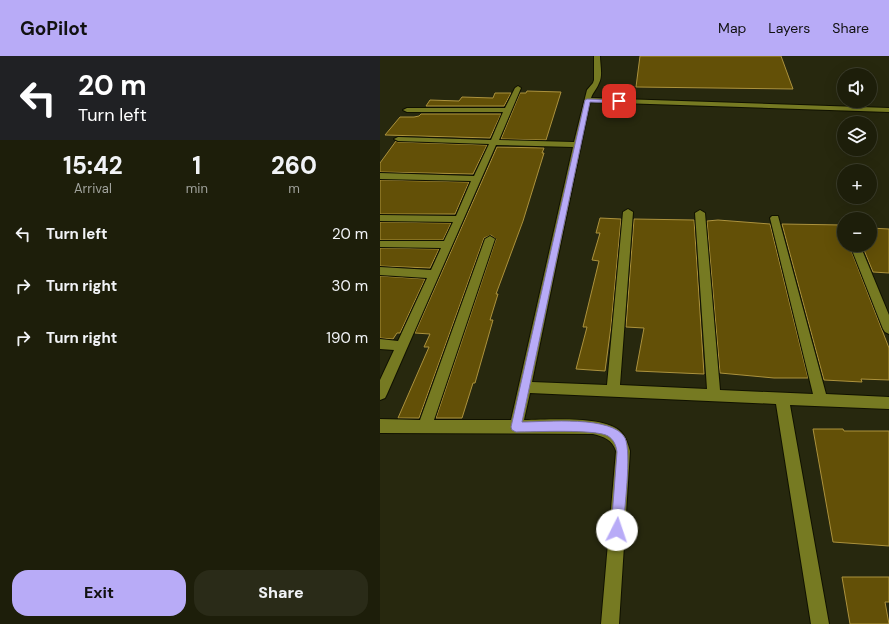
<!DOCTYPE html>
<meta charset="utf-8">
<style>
:root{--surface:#1d1e0a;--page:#2a2b18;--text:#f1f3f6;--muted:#a0a29c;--line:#3b3c2b;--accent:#b8abf7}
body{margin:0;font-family:"DM Sans",sans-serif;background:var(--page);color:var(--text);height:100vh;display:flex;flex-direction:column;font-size:15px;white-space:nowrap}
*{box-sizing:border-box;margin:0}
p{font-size:13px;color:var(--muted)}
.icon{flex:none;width:22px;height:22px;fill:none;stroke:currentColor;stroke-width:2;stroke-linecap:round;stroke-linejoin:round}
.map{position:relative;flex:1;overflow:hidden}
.drawer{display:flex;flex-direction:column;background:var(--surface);width:380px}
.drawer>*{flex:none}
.banner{background:#202124;color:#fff;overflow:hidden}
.buttons{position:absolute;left:457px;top:12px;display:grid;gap:8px}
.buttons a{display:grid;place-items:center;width:40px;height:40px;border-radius:50%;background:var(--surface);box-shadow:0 4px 16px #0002,0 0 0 1px var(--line);font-size:20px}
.pin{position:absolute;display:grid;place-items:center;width:34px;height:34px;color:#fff;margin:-17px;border-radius:8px;box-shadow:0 2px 6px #0006}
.me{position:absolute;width:44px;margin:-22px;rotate:4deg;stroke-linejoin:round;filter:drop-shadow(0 0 3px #0008)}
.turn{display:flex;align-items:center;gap:14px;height:84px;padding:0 12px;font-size:18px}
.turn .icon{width:52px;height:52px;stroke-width:2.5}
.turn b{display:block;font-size:28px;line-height:34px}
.eta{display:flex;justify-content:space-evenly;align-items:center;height:68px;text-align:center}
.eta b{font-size:24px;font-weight:800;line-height:28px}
.primary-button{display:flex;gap:8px;margin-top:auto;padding:8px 12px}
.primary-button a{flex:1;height:46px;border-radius:16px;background:var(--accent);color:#111;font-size:16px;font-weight:800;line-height:46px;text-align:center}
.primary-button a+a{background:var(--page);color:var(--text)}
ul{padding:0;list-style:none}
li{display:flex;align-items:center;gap:12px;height:52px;padding:0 12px}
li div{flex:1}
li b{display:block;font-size:15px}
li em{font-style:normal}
header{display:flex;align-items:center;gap:24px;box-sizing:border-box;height:56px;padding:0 20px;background:var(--accent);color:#111}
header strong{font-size:19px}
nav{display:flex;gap:22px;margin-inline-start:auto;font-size:14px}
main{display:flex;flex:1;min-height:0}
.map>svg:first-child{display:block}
.building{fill:#635007;stroke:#ac923d}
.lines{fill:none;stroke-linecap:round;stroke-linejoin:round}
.street-casing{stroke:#101100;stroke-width:2}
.street{fill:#767a22;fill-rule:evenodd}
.route{fill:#b8abf7;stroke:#786fa1}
</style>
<header>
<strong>GoPilot</strong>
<nav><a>Map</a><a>Layers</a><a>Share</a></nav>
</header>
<main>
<section class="drawer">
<div class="banner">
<div class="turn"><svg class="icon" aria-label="left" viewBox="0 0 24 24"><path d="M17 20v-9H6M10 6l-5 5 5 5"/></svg><div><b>20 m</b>Turn left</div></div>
</div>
<div class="eta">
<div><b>15:42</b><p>Arrival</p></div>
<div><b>1</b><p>min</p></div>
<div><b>260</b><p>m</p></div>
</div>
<ul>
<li><svg class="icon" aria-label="left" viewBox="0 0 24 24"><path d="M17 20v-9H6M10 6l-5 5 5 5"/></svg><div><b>Turn left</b></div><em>20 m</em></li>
<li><svg class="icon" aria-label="right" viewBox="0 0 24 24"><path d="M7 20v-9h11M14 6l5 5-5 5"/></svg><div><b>Turn right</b></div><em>30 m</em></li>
<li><svg class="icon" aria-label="right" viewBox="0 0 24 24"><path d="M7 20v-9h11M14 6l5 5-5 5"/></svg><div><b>Turn right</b></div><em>190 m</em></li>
</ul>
<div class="primary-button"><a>Exit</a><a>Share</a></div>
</section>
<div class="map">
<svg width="509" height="568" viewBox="0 0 509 568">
<rect width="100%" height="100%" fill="#27280e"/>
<g class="building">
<polygon points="260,0 401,0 413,33 256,31"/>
<polygon points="147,35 181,36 166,84 121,83 140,37 146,37"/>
<polygon points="115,37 131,37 124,50 46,50 50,44 79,45 82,41 113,42"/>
<polygon points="41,58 121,58 110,82 5,79 20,61 34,61 39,60"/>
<polygon points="16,85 18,86 107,89 93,118 0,116 0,107"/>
<polygon points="117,91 164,92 162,97 164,97 143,165 116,238 118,238 110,264 113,264 95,327 93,327 82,362 56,362 116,183 111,179 104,182 39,362 18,362 49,291 44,291 50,278 35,277"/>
<polygon points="0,124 89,126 75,158 0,158"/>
<polygon points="220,162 241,163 231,270 225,315 196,313 207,271 203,271 219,205 212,204 220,177 216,177"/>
<polygon points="254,163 314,164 324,318 256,315 264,272 246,271"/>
<polygon points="338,164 390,168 428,322 394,322 340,317 327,165"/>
<polygon points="0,166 71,167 63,184 0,184"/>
<polygon points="402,168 463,169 464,189 469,189 509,292 509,324 481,323 482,326 444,324"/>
<polygon points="490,172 509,173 509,217 493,216 482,189 490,189"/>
<polygon points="0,192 59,193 50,212 0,210"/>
<polygon points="0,220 45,223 20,277 17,277 13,283 0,282"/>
<polygon points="433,373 463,373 464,375 509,375 509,490 453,486"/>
<polygon points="462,521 509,521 509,546 505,546 509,568 470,568"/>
</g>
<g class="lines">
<g class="street-casing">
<g id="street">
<path d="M214,0H220C220,8 223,20 219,27C217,33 213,36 211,42L509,52V56L210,46L152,326L227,329L243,156L248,153L253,156L240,329L327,333L315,157L320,154L325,157L340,334L433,338L390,162L392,160H398L446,338L509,341V353L410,349L449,568H431L396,348L150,337L144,364C168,364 224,359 241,376C246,381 248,388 250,395L239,568H221L236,395C232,383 224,381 213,378L0,377V363L40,364L105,183L110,180L115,183L54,364H131L193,91L116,89L7,338L5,342L0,344V324L14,294L0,293V283L18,285L47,222L0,219V211L51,214L61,192L0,191V185H64L73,166L0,165V159L76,160L91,125L0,123V117L94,120L109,88L18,85L14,83L18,81L111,84L123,56H27L23,54L27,52H125L135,32L138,30L141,32L119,84L194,86L207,34L213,27L214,24Z"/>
<polygon points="470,189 480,189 509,259 509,278 505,276 503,273"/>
</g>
</g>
<use href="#street" class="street"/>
</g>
<path class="route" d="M207,43L239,44L242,45L239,47L210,46L142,366C165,366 233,359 245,382C252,397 244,455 243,474L241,478L237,480L233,478L231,474L237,396C236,389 234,384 228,380C216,373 154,376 136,376L132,374L131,371L205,44Z"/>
</svg>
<div class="buttons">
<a><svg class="icon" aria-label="sound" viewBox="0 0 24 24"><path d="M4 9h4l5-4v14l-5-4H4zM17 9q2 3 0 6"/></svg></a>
<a><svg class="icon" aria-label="layers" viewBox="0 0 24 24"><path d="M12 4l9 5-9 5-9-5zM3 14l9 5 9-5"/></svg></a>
<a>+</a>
<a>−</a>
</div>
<div class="pin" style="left:239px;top:45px;background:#d93025"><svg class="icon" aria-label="arrive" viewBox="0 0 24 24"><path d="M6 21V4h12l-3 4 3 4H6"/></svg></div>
<svg class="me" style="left:237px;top:474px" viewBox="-20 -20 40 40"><circle r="19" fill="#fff"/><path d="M0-13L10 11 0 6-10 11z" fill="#b8abf7"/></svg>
</div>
</main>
